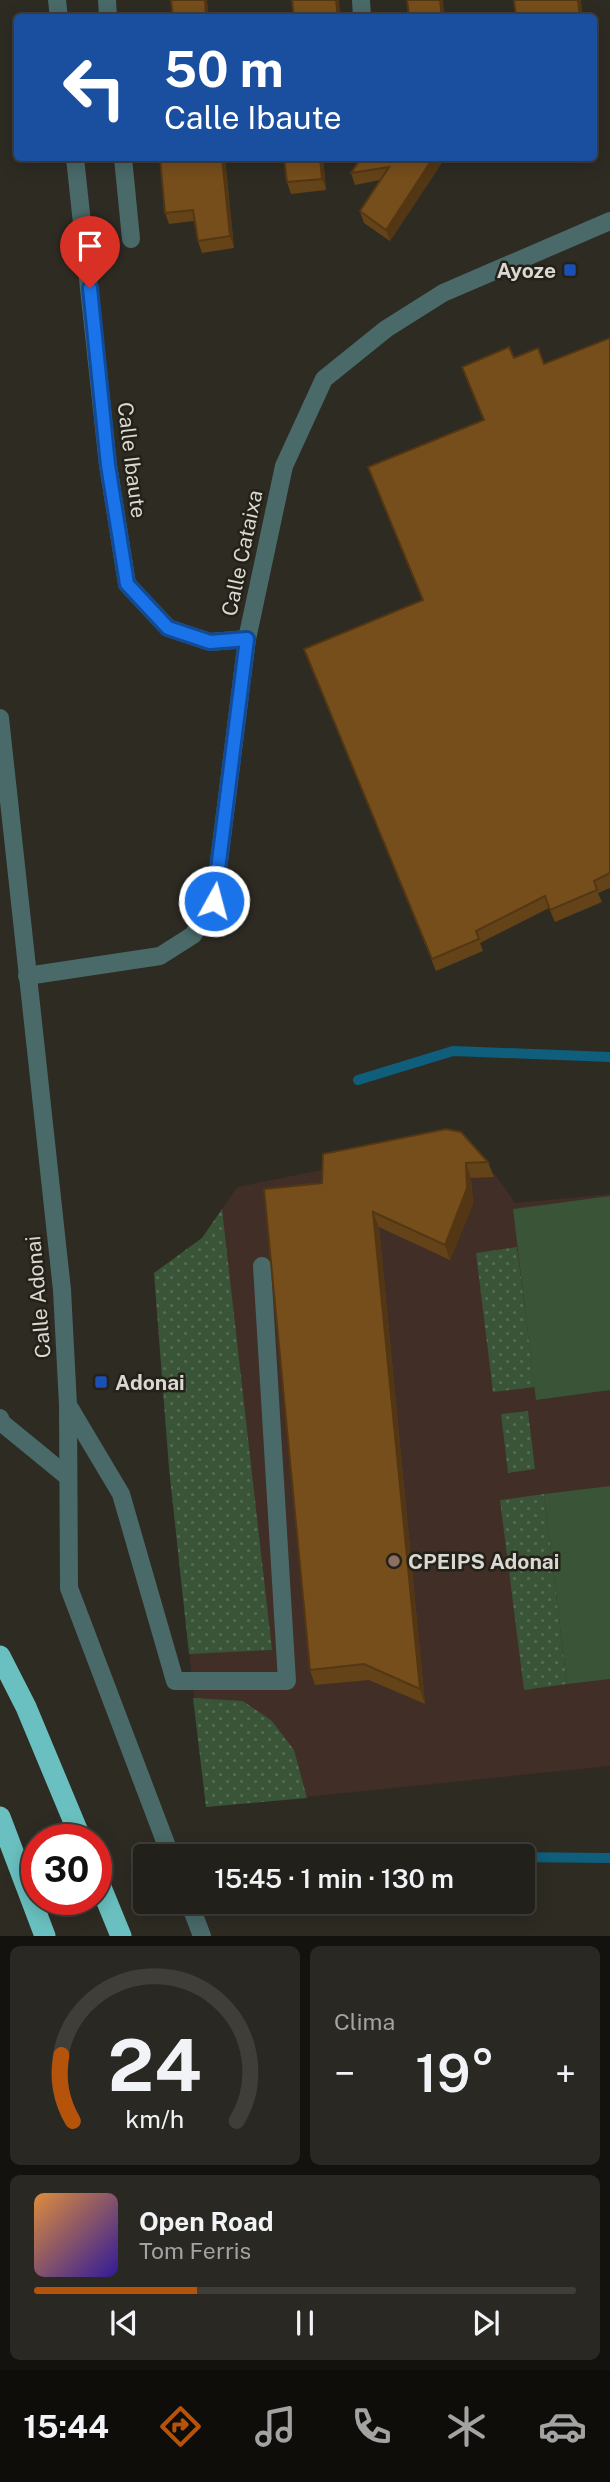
<!DOCTYPE html>
<html lang="es">
<meta charset="utf-8">
<style>
body{margin:0;font-family:"Public Sans",sans-serif;background:#2a2823;color:#f1f3f6;height:100vh;display:flex;flex-direction:column;font-size:26px;white-space:nowrap}
*{box-sizing:border-box;margin:0}
p{font-size:23px;color:#a2a3a2}
.icon{flex:none;width:38px;height:38px;fill:none;stroke:currentColor;stroke-width:2;stroke-linecap:round;stroke-linejoin:round}
.map{position:relative;height:1936px;overflow:hidden}
.sheet{display:flex;flex-direction:column;gap:10px;padding:10px;background:#13120e;flex:1}
.sheet>*{flex:none}
.guide{position:absolute;left:14px;top:14px;width:583px;height:147px;border-radius:7px;box-shadow:0 4px 18px #0003,0 0 0 2px #3f3e39;background:#1a4fa0;color:#fff;overflow:hidden}
.speed{position:absolute;left:21px;top:1824px;display:flex;gap:14px;font-size:35px;font-weight:700;text-align:center}
.speed>*{display:grid;place-content:center;width:91px;height:91px;border-radius:50%;background:#22201a;box-shadow:0 4px 18px #0003,0 0 0 2px #3f3e39;line-height:1}
.speed .limit{border:10px solid #d22;background:#fff;color:#111}
.pin{position:absolute;display:grid;place-items:center;width:60px;height:60px;color:#fff;margin:-72px -30px;border-radius:50% 50% 50% 0;rotate:-45deg;box-shadow:0 0 7px #0007}
.pin .icon{rotate:45deg}
.me{position:absolute;width:77px;margin:-38px;rotate:7deg;stroke-linejoin:round;filter:drop-shadow(0 0 5px #0008)}
.turn{display:flex;align-items:center;gap:24px;height:147px;padding:0 35px;font-size:32px}
.turn .icon{width:91px;height:91px;stroke-width:2.5}
.turn b{display:block;font-size:49px;line-height:60px}
.big{font-size:52px;font-weight:600;line-height:1.1}
.sheet .widget{flex:1;display:flex;flex-direction:column;justify-content:center;gap:10px;min-width:0;padding:0 24px;border-radius:10px;background:#2a2823}
.sheet .dial{align-items:center;gap:0}
.dial svg{height:182px;overflow:visible;fill:none;stroke:#3f3e39;stroke-width:7;stroke-linecap:round;text-anchor:middle}
.dial text{fill:#f1f3f6;stroke:none}
.song{display:flex;align-items:center;gap:21px}
.cover{width:84px;height:84px;border-radius:10px;background:linear-gradient(135deg,hsl(30 70% 55%),hsl(250 70% 35%))}
.played{height:7px;border-radius:4px;background:linear-gradient(90deg,#b45309 30%,#3f3e39 30%)}
.keys{display:flex;justify-content:space-around;direction:ltr}
.heat{display:flex;justify-content:space-between;align-items:center;font-size:38px;direction:ltr}
.sheet .tiles{flex:1;display:grid;gap:10px;grid-template-columns:1fr 1fr}
.widget:last-child{grid-column:span 2}
.trip{position:absolute;left:133px;top:1844px;width:402px;height:70px;border-radius:7px;background:#22201a;box-shadow:0 4px 18px #0003,0 0 0 2px #3f3e39;font-weight:600;line-height:70px;text-align:center}
.menu{display:flex;height:112px;justify-content:space-around;align-items:center;background:#0e0d0a;color:#a2a3a2}
.menu .icon{width:49px;height:49px}
.menu .active{color:#b45309}
.menu b{font-size:32px;color:#f1f3f6}
.map>svg:first-child{display:block}
.education{fill:#402e27}
.park{fill:url(#park-dots)}
.pitch{fill:#395437}
.lines{fill:none;stroke-linecap:round;stroke-linejoin:round}
.stream{stroke:#0f5e7b;stroke-width:10}
.minor{stroke:#496a69;stroke-width:18}
.highway{stroke:#6ac0c0;stroke-width:21}
.wall{fill:#654318}
.shaded-wall{fill:#533714}
.building{fill:#764e1c;stroke:#533714;stroke-width:2}
.route-casing{stroke:#114b97;stroke-width:18}
.route{stroke:#1a73e8;stroke-width:12}
.transit-dot{fill:#1a4fb4;stroke:#242118;stroke-width:2.5}
.education-dot{fill:#8d6e63;stroke:#242118;stroke-width:2.5}
.labels{text-anchor:middle;dominant-baseline:central;stroke-width:5;stroke-linejoin:round;paint-order:stroke}
.poi-label{font-size:21px;font-weight:bold;fill:#d9d8d2;stroke:#242118;text-anchor:start}
.street-label{font-size:21px;fill:#d9d8d2;stroke:#242118}
</style>
<div class="map">
<svg width="610" height="1936" viewBox="0 0 610 1936">
<defs>
<pattern id="park-dots" width="8" height="8" patternUnits="userSpaceOnUse" patternTransform="scale(1.75)"><rect width="8" height="8" fill="#395437"/><path d="M2 2h.1M6 6h.1" fill="none" stroke="#556c53" stroke-width="1.8" stroke-linecap="round"/></pattern>
</defs>
<rect width="100%" height="100%" fill="#2d2b22"/>
<path class="education" d="M451,1144L496,1175L515,1203L610,1194V1766L206,1807L169,1468L154,1273L202,1238L237,1187Z"/>
<g class="park">
<path d="M222,1209L272,1650L189,1654L169,1468L154,1273L202,1238Z"/>
<path d="M517,1247L535,1387L493,1392L476,1253Z"/>
<path d="M528,1411L535,1469L508,1473L501,1414Z"/>
<path d="M544,1494L567,1684L524,1690L500,1500Z"/>
<path d="M193,1698L243,1701L272,1721L294,1750L307,1798L206,1807Z"/>
</g>
<g class="pitch">
<path d="M610,1196V1390L536,1400L513,1209Z"/>
<path d="M610,1486V1679L567,1684L544,1494Z"/>
</g>
<g class="lines">
<g class="stream">
<path d="M358,1080L453,1051L610,1057"/>
<path d="M506,1857L610,1858"/>
<path d="M303,1910L332,1902"/>
</g>
<g class="minor">
<path d="M57,0L59,18"/>
<path d="M107,0L108,18"/>
<path d="M361,0L362,18"/>
<path d="M75,158L108,465L127,584L168,628L210,642L247,639"/>
<path d="M123,158L131,239"/>
<path d="M0,718L62,1290L68,1405L69,1588L171,1857"/>
<path d="M27,976L160,956L193,935L214,901L247,639L284,466L324,379L386,329L443,293L610,221"/>
<path d="M68,1405L121,1494L175,1681H287L262,1266"/>
<path d="M0,1418L2,1423L68,1477"/>
<path d="M189,1902L202,1936"/>
</g>
<g class="highway">
<path d="M0,1656L26,1707L81,1839"/>
<path d="M0,1817L45,1936"/>
<path d="M96,1875L121,1936"/>
</g>
</g>
<g class="wall">
<path d="M160,158H225L234,248L202,253L198,241L194,221L169,224L165,213Z"/>
<path d="M284,158H323L326,190L291,194L287,182Z"/>
<path d="M361,158H445L390,241L364,223L360,211L380,180L355,185L351,173Z"/>
<path d="M610,338V888L598,893L602,902L555,922L549,908L480,943L483,951L436,971L304,649L422,600L368,467L484,420L462,367L514,358L544,364Z"/>
<path d="M323,1154L488,1162L494,1177L471,1178L473,1204L450,1260L379,1227L425,1704L369,1680L315,1685L310,1670Z"/>
</g>
<g class="shaded-wall">
<path d="M205,0H207L209,18H206Z"/>
<path d="M336,0H339L341,18H338Z"/>
<path d="M440,0H443L445,18H442Z"/>
<path d="M578,0H581L583,18H580Z"/>
<path d="M222,158H225L234,248L230,236Z"/>
<path d="M320,158H323L326,190L322,179Z"/>
<path d="M433,158H445L390,241L386,230Z"/>
<path d="M466,1163L471,1178L473,1204L450,1260L445,1245Z"/>
<path d="M373,1212L379,1227L425,1704L420,1689Z"/>
</g>
<g class="building">
<path d="M171,0H205L206,18H173Z"/>
<path d="M292,0H336L338,18H294Z"/>
<path d="M407,0H440L442,18H396L409,16Z"/>
<path d="M514,0H578L580,18H516Z"/>
<path d="M160,158H222L230,236L198,241L193,210L165,213Z"/>
<path d="M284,158H320L322,179L287,182Z"/>
<path d="M361,158H433L386,230L360,211L389,167L351,173Z"/>
<path d="M610,338V873L594,881L597,890L550,910L545,896L476,931L479,939L432,959L304,649L423,600L368,467L484,420L462,367L509,347L514,358L538,348L544,364Z"/>
<path d="M446,1129L461,1132L488,1162L466,1163L467,1188L445,1245L373,1212L420,1689L364,1664L310,1670L264,1189L322,1183L323,1154Z"/>
</g>
<g class="lines">
<g class="route-casing">
<path id="route" d="M90,288L108,465L127,584L168,628L210,642L247,639L214,901"/>
</g>
<use href="#route" class="route"/>
</g>
<g class="transit-dot">
<rect x="563" y="263" width="14" height="14" rx="3.5"/>
<rect x="94" y="1375" width="14" height="14" rx="3.5"/>
</g>
<circle class="education-dot" cx="394" cy="1561" r="7"/>
<g class="labels">
<g class="poi-label">
<text x="556" y="270" text-anchor="end">Ayoze</text>
<text x="115" y="1382">Adonai</text>
<text x="408" y="1561">CPEIPS Adonai</text>
</g>
<g class="street-label">
<text transform="translate(132 460) rotate(83)">Calle Ibaute</text>
<text transform="translate(242 553) rotate(-78)">Calle Cataixa</text>
<text transform="translate(38 1297) rotate(-95)">Calle Adonai</text>
</g>
</g>
</svg>
<div class="speed"><div class="limit">30</div></div>
<div class="pin" style="left:90px;top:288px;background:#d93025"><svg class="icon" aria-label="arrive" viewBox="0 0 24 24"><path d="M6 21V4h12l-3 4 3 4H6"/></svg></div>
<svg class="me" style="left:214px;top:901px" viewBox="-20 -20 40 40"><circle r="17" fill="#1a73e8" stroke="#fff" stroke-width="3"/><path d="M0-11L8 9 0 5-8 9z" fill="#fff"/></svg>
<div class="trip">15:45 · 1 min · 130 m</div>
<div class="guide">
<div class="turn"><svg class="icon" aria-label="left" viewBox="0 0 24 24"><path d="M17 20v-9H6M10 6l-5 5 5 5"/></svg><div><b>50 m</b>Calle Ibaute</div></div>
</div>
</div>
<section class="sheet">
<div class="tiles">
<div class="widget dial"><svg viewBox="0 0 100 80">
<path d="M14 69A42 42 0 1 1 86 69"/>
<path d="M14 69A42 42 0 0 1 9 40" stroke="#b45309"/>
<text x="50" y="56" font-size="32" font-weight="700">24</text>
<text x="50" y="72" font-size="11">km/h</text>
</svg></div>
<div class="widget"><p>Clima</p>
<div class="heat"><a>−</a><b class="big">19°</b><a>+</a></div>
</div>
<div class="widget">
<div class="song"><i class="cover"></i><div><b>Open Road</b><p>Tom Ferris</p></div></div>
<div class="played"></div>
<div class="keys"><svg class="icon" aria-label="previous" viewBox="0 0 24 24"><path d="M18 5L8 12l10 7zM5 5v14"/></svg><svg class="icon" aria-label="pause" viewBox="0 0 24 24"><path d="M8 5v14M16 5v14"/></svg><svg class="icon" aria-label="next" viewBox="0 0 24 24"><path d="M6 5l10 7-10 7zM19 5v14"/></svg></div>
</div>
</div>
</section>
<nav class="menu">
<b>15:44</b>
<svg class="icon active" aria-label="directions" viewBox="0 0 24 24"><path d="M12 3l9 9-9 9-9-9zM9 14v-3h6M13 9l2 2-2 2"/></svg>
<svg class="icon" aria-label="music" viewBox="0 0 24 24"><path d="M9 18V5l10-2v13"/><circle cx="6" cy="18" r="3"/><circle cx="16" cy="16" r="3"/></svg>
<svg class="icon" aria-label="phone" viewBox="0 0 24 24"><path d="M5 4h4l2 5-3 2q2 4 5 5l2-3 5 2v4C11 20 4 13 5 4z"/></svg>
<svg class="icon" aria-label="climate" viewBox="0 0 24 24"><path d="M12 3v18M4 7l16 10M4 17L20 7"/></svg>
<svg class="icon" aria-label="car" viewBox="0 0 24 24"><path d="M5 17H2v-5l4-1 3-4h7l3 4 3 1v5h-3M9 17h6M6 11h13"/><circle cx="7" cy="17" r="2"/><circle cx="17" cy="17" r="2"/></svg>
</nav>
